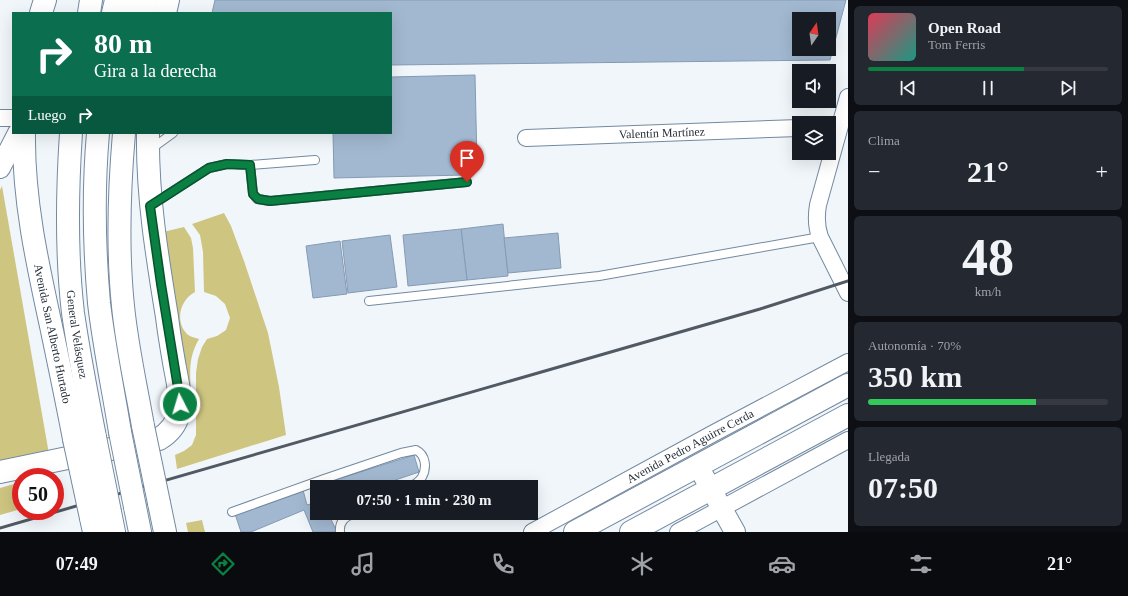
<!DOCTYPE html>
<html lang="es">
<meta charset="utf-8">
<style>
body{margin:0;font-family:"Times New Roman",serif;background:#242831;color:#f1f3f6;height:100vh;display:flex;flex-direction:column;font-size:15px;white-space:nowrap}
*{box-sizing:border-box;margin:0}
p{font-size:13px;color:#9ea1a6}
.icon{flex:none;width:22px;height:22px;fill:none;stroke:currentColor;stroke-width:2;stroke-linecap:round;stroke-linejoin:round}
.map{position:relative;flex:1;overflow:hidden}
.drawer{display:flex;flex-direction:column;gap:6px;padding:6px;background:#0d0f14;width:280px}
.drawer>*{flex:none}
.top-card{position:absolute;left:12px;top:12px;width:380px;height:122px;border-radius:0px;box-shadow:0 4px 16px #0002;background:#0b6e4f;color:#fff;overflow:hidden}
.needle{width:26px;rotate:13deg}
.tools{position:absolute;left:792px;top:12px;display:grid;gap:8px}
.tools a{display:grid;place-items:center;width:44px;height:44px;border-radius:0px;background:#171b24;box-shadow:0 4px 16px #0002;font-size:20px}
.speed{position:absolute;left:12px;top:468px;display:flex;gap:8px;font-size:20px;font-weight:700;text-align:center}
.speed>*{display:grid;place-content:center;width:52px;height:52px;border-radius:50%;background:#171b24;box-shadow:0 4px 16px #0002;line-height:1}
.speed .limit{border:6px solid #d22;background:#fff;color:#111}
.pin{position:absolute;display:grid;place-items:center;width:34px;height:34px;color:#fff;margin:-41px -17px;border-radius:50% 50% 50% 0;rotate:-45deg;box-shadow:0 0 4px #0007}
.pin .icon{rotate:45deg}
.me{position:absolute;width:44px;margin:-22px;rotate:355deg;stroke-linejoin:round;filter:drop-shadow(0 0 3px #0008)}
.turn{display:flex;align-items:center;gap:14px;height:84px;padding:0 16px;font-size:18px}
.turn .icon{width:52px;height:52px;stroke-width:2.5}
.turn b{display:block;font-size:28px;line-height:34px}
.then{display:flex;align-items:center;height:38px;padding:0 16px;background:#0003;gap:8px;font-size:15px}
.big{font-size:30px;font-weight:700;line-height:1.1}
.drawer .card{flex:1;display:flex;flex-direction:column;justify-content:center;gap:6px;min-width:0;padding:0 14px;border-radius:6px;background:#242831}
.drawer .dial{align-items:center;gap:0}
.dial b{font-size:52px;line-height:1}
.song{display:flex;align-items:center;gap:12px}
.cover{width:48px;height:48px;border-radius:6px;background:linear-gradient(135deg,hsl(350 70% 55%),hsl(170 70% 35%))}
.played{height:4px;border-radius:2px;background:linear-gradient(90deg,#0b8043 65%,#363941 65%)}
.keys{display:flex;justify-content:space-around;direction:ltr}
.heat{display:flex;justify-content:space-between;align-items:center;font-size:22px;direction:ltr}
.charge{height:6px;border-radius:3px;background:linear-gradient(90deg,#34c759 70%,#363941 0)}
.trip{position:absolute;left:310px;top:480px;width:228px;height:40px;border-radius:0px;background:#171b24;box-shadow:0 4px 16px #0002;font-weight:700;line-height:40px;text-align:center}
.menu{display:flex;height:64px;justify-content:space-around;align-items:center;background:#090b0e;color:#9ea1a6}
.menu .icon{width:28px;height:28px}
.menu .selected{color:#0b8043}
.menu b{font-size:18px;color:#f1f3f6}
main{display:flex;flex:1;min-height:0}
.map>svg:first-child{display:block}
.green{fill:#cec581}
.building{fill:#a1b8d0;stroke:#859bb3;fill-rule:evenodd}
.lines{fill:none;stroke-linecap:round;stroke-linejoin:round}
.service-casing{stroke:#7389a0;stroke-width:10}
.minor-casing{stroke:#7389a0;stroke-width:18}
.tertiary-casing{stroke:#7389a0;stroke-width:22}
.secondary-casing{stroke:#7389a0;stroke-width:24}
.primary-casing{stroke:#7389a0;stroke-width:24}
.motorway-casing{stroke:#7389a0;stroke-width:24}
.service{stroke:#fff;stroke-width:8}
.minor{stroke:#fff;stroke-width:16}
.tertiary{stroke:#fff;stroke-width:20}
.secondary{stroke:#fff;stroke-width:22}
.primary{stroke:#fff;stroke-width:22}
.motorway{stroke:#fff;stroke-width:22}
.rail{stroke:#515962;stroke-width:3}
.primary-bridge-casing{stroke:#7389a0;stroke-width:24;stroke-linecap:butt}
.motorway-bridge-casing{stroke:#7389a0;stroke-width:24;stroke-linecap:butt}
.primary-bridge{stroke:#fff;stroke-width:22}
.motorway-bridge{stroke:#fff;stroke-width:22}
.route-casing{stroke:#07532c;stroke-width:10}
.route{stroke:#0b8043;stroke-width:7}
.labels{text-anchor:middle;dominant-baseline:central;stroke-width:3;stroke-linejoin:round;paint-order:stroke}
.street-label{font-size:12px;fill:#252e38;stroke:#f1f6fb}
</style>
<main>
<div class="map">
<svg width="848" height="532" viewBox="0 0 848 532">
<rect width="100%" height="100%" fill="#f1f6fb"/>
<g class="green">
<path d="M2,186L49,454L0,463V190Z"/>
<path d="M224,213L231,226L244,261L268,333L279,387L286,435L177,469L175,455L184,451L192,445L196,435V373L198,359L202,347L207,339L217,336L226,330L230,318L225,304L216,296L204,292L203,252L200,235L192,224Z"/>
<path d="M184,227L191,238L193,248L195,292C181,299 174,320 187,334C189,336 195,338 199,339C188,358 190,372 191,393L163,232Z"/>
<path d="M21,482V509L0,515V488Z"/>
<path d="M202,520L205,532H188L186,523Z"/>
</g>
<g class="building">
<path d="M215,0H846L830,60L391,65V13H212ZM799,19H829V49H799Z"/>
<path d="M475,75L477,163H465V175L334,178L333,133H391V77Z"/>
<path d="M503,224L508,276L467,280L461,229Z"/>
<path d="M461,229L467,280L408,286L403,235Z"/>
<path d="M558,233L561,268L508,273L504,238Z"/>
<path d="M390,235L397,287L348,293L342,241Z"/>
<path d="M340,241L347,294L313,298L306,246Z"/>
<path d="M414,455L419,472L375,487H317V489L316,486Z"/>
<path d="M303,490L307,505L317,502V513H328L337,532H313L304,510L251,532H241L235,514Z"/>
</g>
<g class="lines">
<g class="service-casing">
<g id="service">
<path d="M151,149L173,133"/>
<path d="M250,165L253,194L257,199L270,201L467,182"/>
<path d="M153,204L209,168L227,164L250,165L315,160"/>
<path d="M369,301L599,276L820,237"/>
<path d="M232,512L324,479L401,453L416,450C426,455 427,468 422,477C419,482 414,485 409,487"/>
<path d="M340,532C339,521 345,517 354,513"/>
</g>
</g>
<g class="minor-casing">
<g id="minor">
<path d="M848,97L818,205C816,217 816,226 820,237L848,293"/>
<path d="M0,118H13"/>
<path id="s1" d="M526,138L799,128"/>
<path id="s2" d="M532,532L714,433L848,362"/>
<path d="M678,532L848,440"/>
</g>
</g>
<g class="tertiary-casing">
<g id="tertiary">
<path d="M0,168L18,133"/>
<path d="M698,466L735,532"/>
</g>
</g>
<g class="secondary-casing">
<g id="secondary">
<path d="M143,13L146,0"/>
<path d="M165,13L168,0"/>
<path d="M0,472L159,439C169,433 176,425 179,413C181,398 178,383 175,368C172,351 169,334 167,317C157,256 147,195 148,133"/>
</g>
</g>
<g class="primary-casing">
<g id="primary">
<path d="M41,13L45,0"/>
<path id="s3" d="M24,133C23,198 37,262 51,326C59,364 67,402 74,439"/>
<path d="M124,133C119,191 117,248 123,306C127,347 136,386 143,426"/>
<path d="M159,503L165,532"/>
<path d="M91,518L94,532"/>
<path d="M575,532L848,385"/>
<path d="M631,532L848,415"/>
</g>
</g>
<g class="motorway-casing">
<g id="motorway">
<path d="M89,13L91,0"/>
<path d="M113,13L116,0"/>
<path d="M131,13L133,0"/>
<path id="s4" d="M71,133C67,193 66,253 73,313C79,354 87,396 95,437"/>
<path d="M98,133C93,190 94,246 99,303C104,346 113,389 120,432"/>
<path d="M135,507L140,532"/>
<path d="M110,512L114,532"/>
</g>
</g>
<use href="#service" class="service"/>
<use href="#minor" class="minor"/>
<use href="#tertiary" class="tertiary"/>
<use href="#secondary" class="secondary"/>
<use href="#primary" class="primary"/>
<use href="#motorway" class="motorway"/>
<path class="rail" d="M0,528L760,309L848,281"/>
<g class="primary-bridge-casing">
<g id="primary-bridge">
<path d="M143,426L159,503"/>
<path d="M74,439L91,518"/>
</g>
</g>
<g class="motorway-bridge-casing">
<g id="motorway-bridge">
<path d="M120,432L135,507"/>
<path d="M95,437L110,512"/>
</g>
</g>
<use href="#primary-bridge" class="primary-bridge"/>
<use href="#motorway-bridge" class="motorway-bridge"/>
</g>
<g class="lines">
<g class="route-casing">
<path id="route" d="M180,404L179,394L161,284L150,206L209,168L227,164L250,165L253,194L258,199L270,201L467,182"/>
</g>
<use href="#route" class="route"/>
</g>
<g class="labels">
<g class="street-label">
<text stroke="none"><textPath href="#s1" startOffset="136">Valentín Martínez</textPath></text>
<text stroke="none"><textPath href="#s3" startOffset="203">Avenida San Alberto Hurtado</textPath></text>
<text stroke="none"><textPath href="#s4" startOffset="202">General Velásquez</textPath></text>
<text stroke="none"><textPath href="#s2" startOffset="180">Avenida Pedro Aguirre Cerda</textPath></text>
</g>
</g>
</svg>
<div class="tools">
<a><svg class="needle" viewBox="-14 -14 28 28"><path d="M0-13l5 13h-10z" fill="#e53935"/><path d="M0 13l5-13h-10z" fill="#9ea1a6"/></svg></a>
<a><svg class="icon" aria-label="sound" viewBox="0 0 24 24"><path d="M4 9h4l5-4v14l-5-4H4zM17 9q2 3 0 6"/></svg></a>
<a><svg class="icon" aria-label="layers" viewBox="0 0 24 24"><path d="M12 4l9 5-9 5-9-5zM3 14l9 5 9-5"/></svg></a>
</div>
<div class="speed"><div class="limit">50</div></div>
<div class="pin" style="left:467px;top:182px;background:#d93025"><svg class="icon" aria-label="arrive" viewBox="0 0 24 24"><path d="M6 21V4h12l-3 4 3 4H6"/></svg></div>
<svg class="me" style="left:180px;top:404px" viewBox="-20 -20 40 40"><circle r="17" fill="#0b8043" stroke="#fff" stroke-width="3"/><path d="M0-11L8 9 0 5-8 9z" fill="#fff"/></svg>
<div class="trip">07:50 · 1 min · 230 m</div>
<div class="top-card">
<div class="turn"><svg class="icon" aria-label="right" viewBox="0 0 24 24"><path d="M7 20v-9h11M14 6l5 5-5 5"/></svg><div><b>80 m</b>Gira a la derecha</div></div>
<div class="then">Luego<svg class="icon" aria-label="right" viewBox="0 0 24 24"><path d="M7 20v-9h11M14 6l5 5-5 5"/></svg></div>
</div>
</div>
<section class="drawer">
<div class="card">
<div class="song"><i class="cover"></i><div><b>Open Road</b><p>Tom Ferris</p></div></div>
<div class="played"></div>
<div class="keys"><svg class="icon" aria-label="previous" viewBox="0 0 24 24"><path d="M18 5L8 12l10 7zM5 5v14"/></svg><svg class="icon" aria-label="pause" viewBox="0 0 24 24"><path d="M8 5v14M16 5v14"/></svg><svg class="icon" aria-label="next" viewBox="0 0 24 24"><path d="M6 5l10 7-10 7zM19 5v14"/></svg></div>
</div>
<div class="card"><p>Clima</p>
<div class="heat"><a>−</a><b class="big">21°</b><a>+</a></div>
</div>
<div class="card dial"><b>48</b><p>km/h</p></div>
<div class="card"><p>Autonomía · 70%</p><b class="big">350 km</b><div class="charge"></div></div>
<div class="card"><p>Llegada</p><b class="big">07:50</b></div>
</section>
</main>
<nav class="menu">
<b>07:49</b>
<svg class="icon selected" aria-label="directions" viewBox="0 0 24 24"><path d="M12 3l9 9-9 9-9-9zM9 14v-3h6M13 9l2 2-2 2"/></svg>
<svg class="icon" aria-label="music" viewBox="0 0 24 24"><path d="M9 18V5l10-2v13"/><circle cx="6" cy="18" r="3"/><circle cx="16" cy="16" r="3"/></svg>
<svg class="icon" aria-label="phone" viewBox="0 0 24 24"><path d="M5 4h4l2 5-3 2q2 4 5 5l2-3 5 2v4C11 20 4 13 5 4z"/></svg>
<svg class="icon" aria-label="climate" viewBox="0 0 24 24"><path d="M12 3v18M4 7l16 10M4 17L20 7"/></svg>
<svg class="icon" aria-label="car" viewBox="0 0 24 24"><path d="M5 17H2v-5l4-1 3-4h7l3 4 3 1v5h-3M9 17h6M6 11h13"/><circle cx="7" cy="17" r="2"/><circle cx="17" cy="17" r="2"/></svg>
<svg class="icon" aria-label="filters" viewBox="0 0 24 24"><path d="M4 7h16M4 17h16"/><circle cx="9" cy="7" r="2"/><circle cx="15" cy="17" r="2"/></svg>
<b>21°</b>
</nav>
